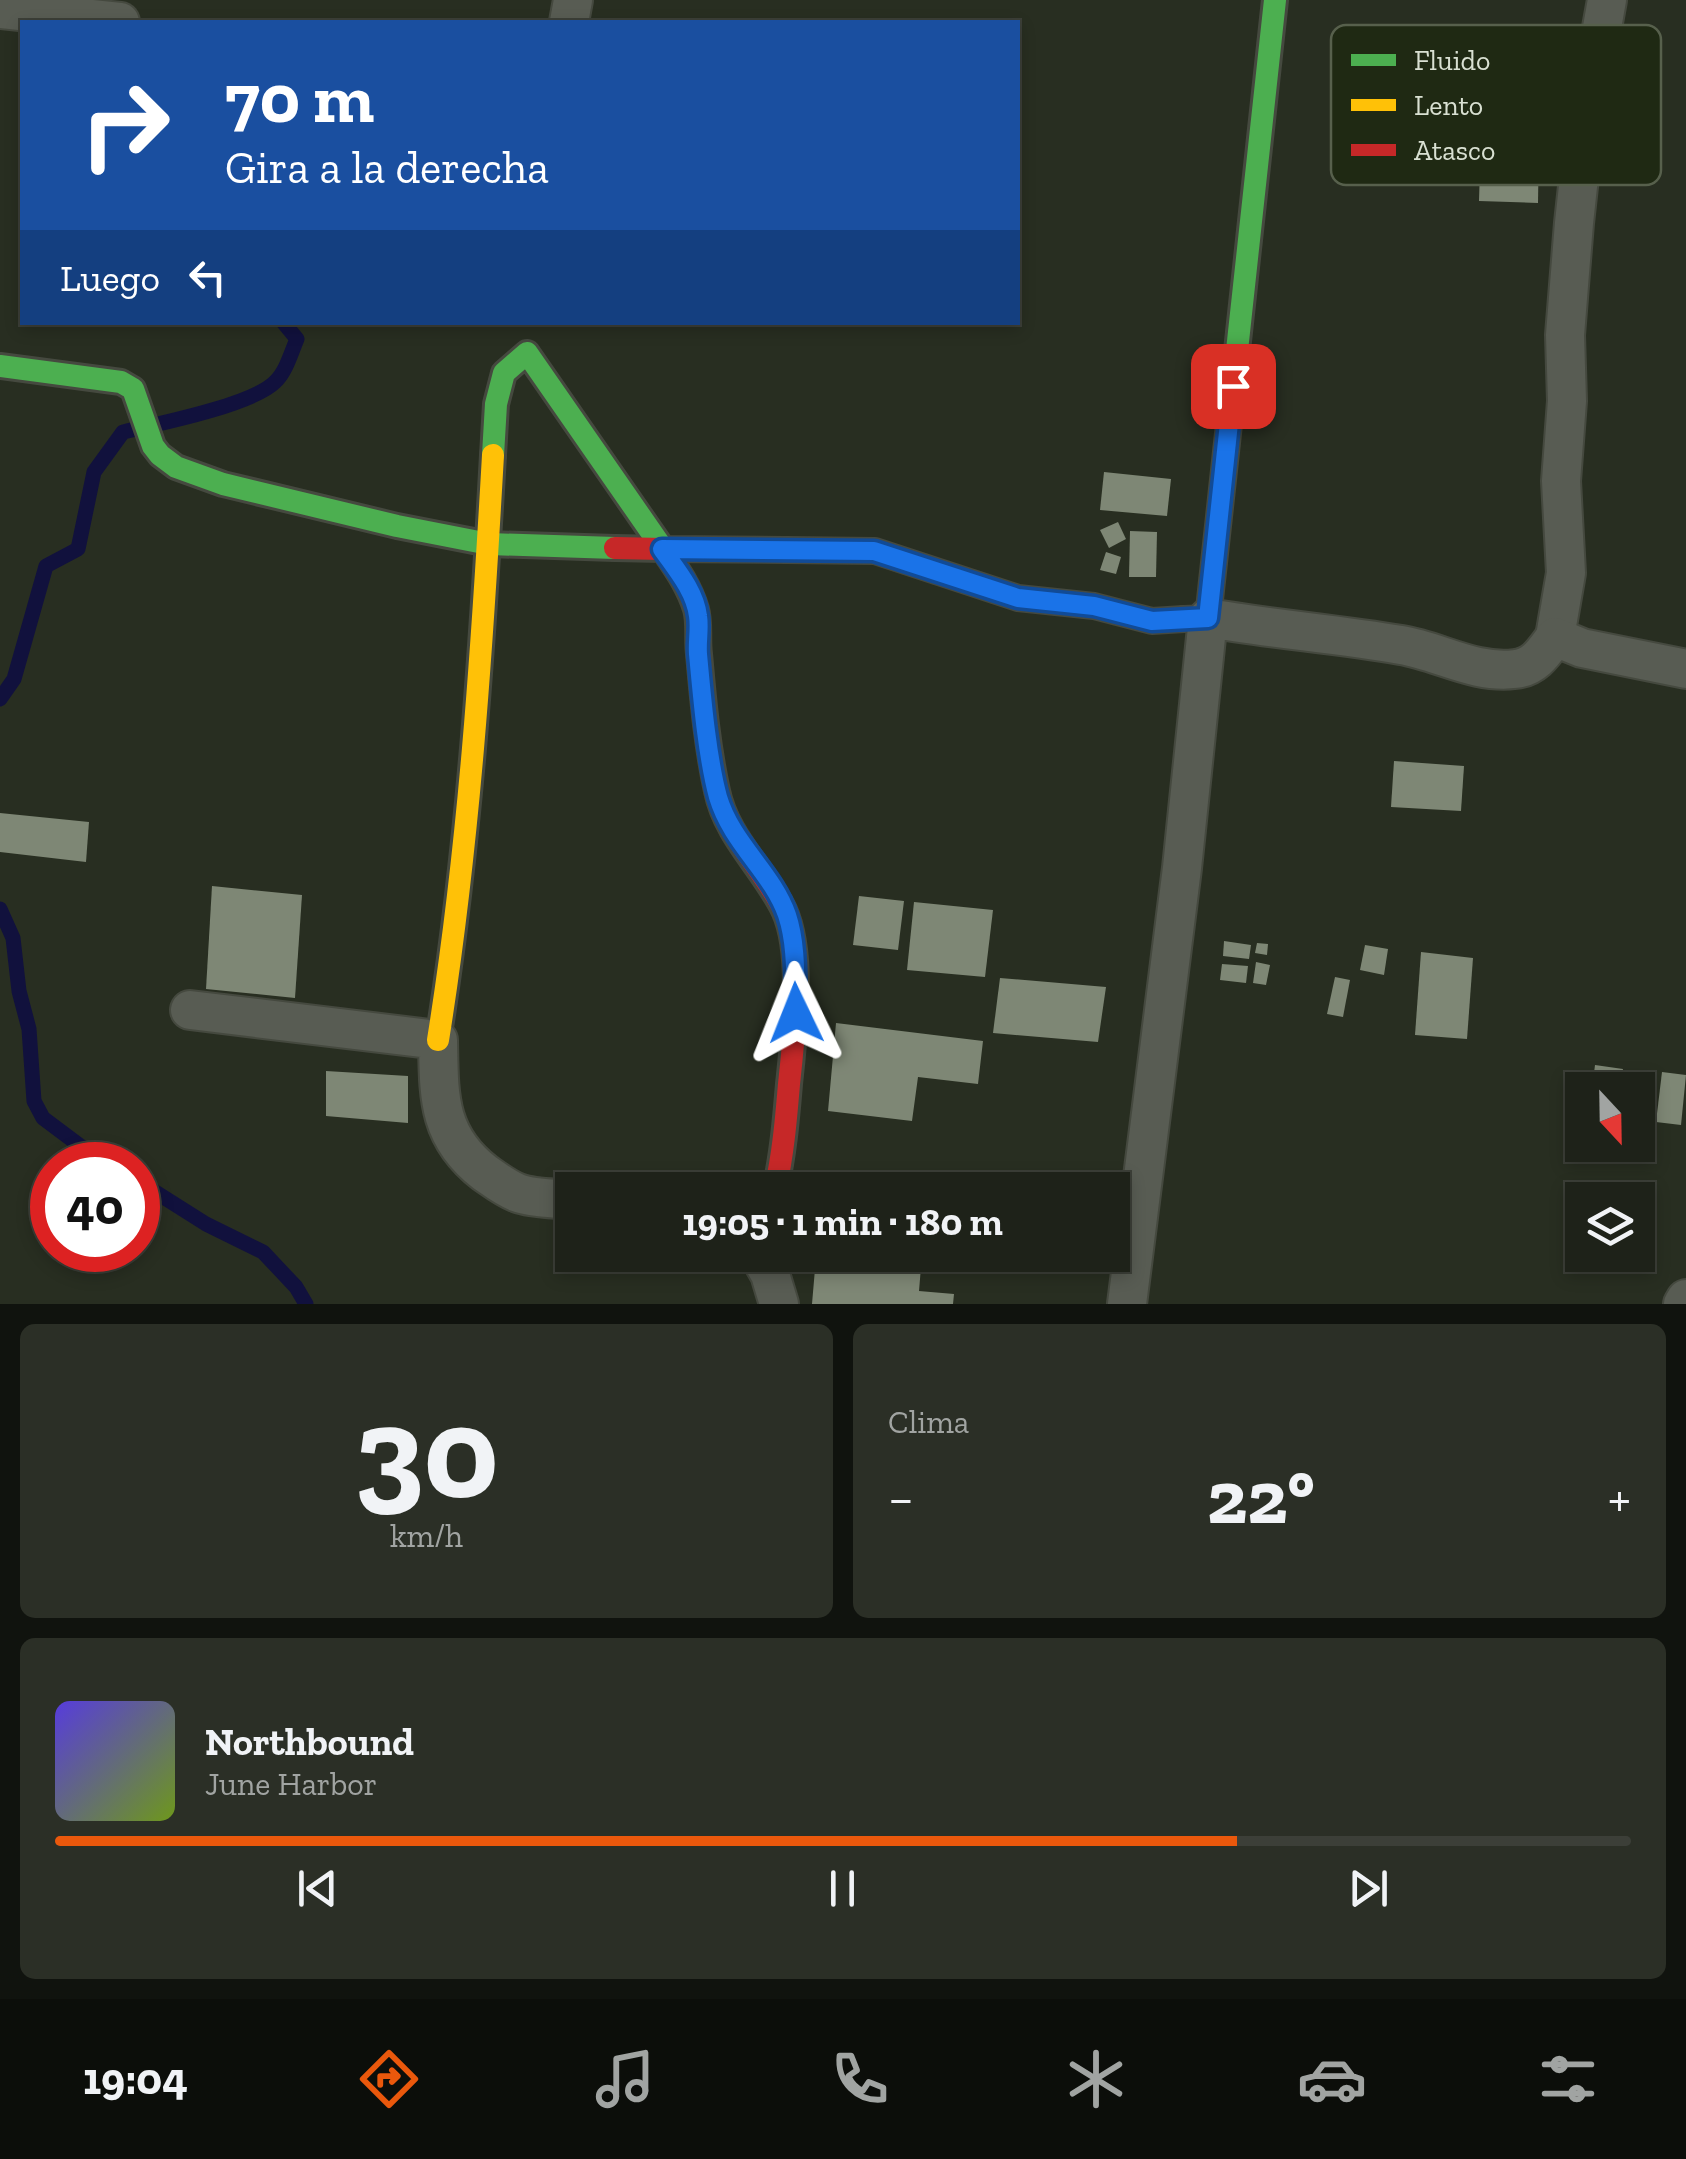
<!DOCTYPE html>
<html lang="es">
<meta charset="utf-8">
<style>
body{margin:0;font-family:"Zilla Slab",serif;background:#2b2f26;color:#f1f3f6;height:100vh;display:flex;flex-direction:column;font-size:38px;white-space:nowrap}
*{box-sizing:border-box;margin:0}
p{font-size:32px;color:#a1a4a2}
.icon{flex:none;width:55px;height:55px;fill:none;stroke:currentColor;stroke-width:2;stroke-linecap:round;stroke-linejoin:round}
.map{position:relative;height:1304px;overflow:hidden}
.sheet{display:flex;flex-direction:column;gap:20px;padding:20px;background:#10130e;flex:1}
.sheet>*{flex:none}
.banner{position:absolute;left:20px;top:20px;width:1000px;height:305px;border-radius:0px;box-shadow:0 5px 15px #0003,0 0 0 2px #3c3f38;background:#1a4fa0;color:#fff;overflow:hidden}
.needle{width:65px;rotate:158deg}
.tools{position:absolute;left:1565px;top:1072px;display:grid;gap:20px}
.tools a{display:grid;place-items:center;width:90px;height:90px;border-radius:0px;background:#1e2219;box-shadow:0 5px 15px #0003,0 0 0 2px #3c3f38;font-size:50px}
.speed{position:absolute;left:30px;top:1142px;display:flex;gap:20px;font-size:50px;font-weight:700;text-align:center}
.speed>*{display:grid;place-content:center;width:130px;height:130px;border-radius:50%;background:#1e2219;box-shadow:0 5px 15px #0003,0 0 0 2px #3c3f38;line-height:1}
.speed .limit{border:15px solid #d22;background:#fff;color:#111}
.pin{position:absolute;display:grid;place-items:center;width:85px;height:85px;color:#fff;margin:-42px;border-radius:20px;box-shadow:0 5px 15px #0006}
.me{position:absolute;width:110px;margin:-55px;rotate:358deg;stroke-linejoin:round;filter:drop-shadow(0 0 8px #0008)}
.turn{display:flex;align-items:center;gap:35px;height:210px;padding:0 40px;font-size:45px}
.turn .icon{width:130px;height:130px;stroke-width:2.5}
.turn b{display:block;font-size:70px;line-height:85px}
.then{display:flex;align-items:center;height:95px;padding:0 40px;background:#0003;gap:20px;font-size:38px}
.big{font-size:75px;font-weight:700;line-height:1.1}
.sheet .widget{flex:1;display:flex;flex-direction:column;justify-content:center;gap:15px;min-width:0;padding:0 35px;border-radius:15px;background:#2b2f26}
.sheet .dial{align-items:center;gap:0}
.dial b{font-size:130px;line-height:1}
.song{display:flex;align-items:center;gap:30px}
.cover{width:120px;height:120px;border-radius:15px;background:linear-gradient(135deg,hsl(250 70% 55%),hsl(80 70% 35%))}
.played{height:10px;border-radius:5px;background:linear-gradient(90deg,#ea580c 75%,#3c3f38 75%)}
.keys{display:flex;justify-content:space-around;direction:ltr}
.heat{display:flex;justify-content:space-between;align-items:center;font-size:55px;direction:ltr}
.sheet .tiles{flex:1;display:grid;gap:20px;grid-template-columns:1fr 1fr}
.widget:last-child{grid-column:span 2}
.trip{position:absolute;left:555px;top:1172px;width:575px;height:100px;border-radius:0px;background:#1e2219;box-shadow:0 5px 15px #0003,0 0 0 2px #3c3f38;font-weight:700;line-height:100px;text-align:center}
.menu{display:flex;height:160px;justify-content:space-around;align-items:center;background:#0c0e0a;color:#a1a4a2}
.menu .icon{width:70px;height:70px}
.menu .current{color:#ea580c}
.menu b{font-size:45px;color:#f1f3f6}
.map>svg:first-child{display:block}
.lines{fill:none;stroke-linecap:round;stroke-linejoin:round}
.stream{stroke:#11113d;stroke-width:15}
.building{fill:#7e8775}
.street-casing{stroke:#45493f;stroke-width:42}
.fast-casing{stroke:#45493f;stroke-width:28}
.slow-casing{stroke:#45493f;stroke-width:28}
.jam-casing{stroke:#45493f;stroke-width:28}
.street{stroke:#585c53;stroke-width:38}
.fast{stroke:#4caf50;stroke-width:22}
.slow{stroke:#ffc107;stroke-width:22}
.jam{stroke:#c62828;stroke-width:22}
.route-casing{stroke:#114b97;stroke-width:25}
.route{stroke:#1a73e8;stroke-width:18}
.key{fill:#1f2913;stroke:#57604c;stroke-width:2.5}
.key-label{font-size:28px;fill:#d9e0d2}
</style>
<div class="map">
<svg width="1686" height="1304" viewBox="0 0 1686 1304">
<rect width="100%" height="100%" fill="#282e21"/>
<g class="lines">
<g class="stream">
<path d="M0,699L14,679L46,566L78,549L94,472L123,432C158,424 252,405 275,382C286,372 291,353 297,339L283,322"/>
<path d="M0,909L13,938L19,991L29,1029L34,1101L43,1118L79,1145L111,1165"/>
<path d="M138,1181L206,1224L263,1252L296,1287L306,1304"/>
</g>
</g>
<g class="building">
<path d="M1481,133L1539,135L1538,203L1479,201Z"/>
<path d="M1104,472L1171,479L1167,516L1100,510Z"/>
<path d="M1118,522L1126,539L1109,548L1100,530Z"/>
<path d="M1130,531L1157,532L1156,577H1129Z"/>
<path d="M1106,552L1121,557L1116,574L1100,570Z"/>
<path d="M1394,761L1464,766L1461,811L1391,807Z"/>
<path d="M0,813L89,822L86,862L0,852Z"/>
<path d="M212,886L302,895L295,998L206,989Z"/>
<path d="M859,896L904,901L898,950L853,945Z"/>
<path d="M914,902L993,910L985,977L907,970Z"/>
<path d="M1224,941L1251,945L1249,959L1223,956Z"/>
<path d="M1257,943L1268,944L1267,955L1255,953Z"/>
<path d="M1365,945L1388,949L1384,975L1360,970Z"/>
<path d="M1421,952L1473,958L1467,1039L1415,1035Z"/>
<path d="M1256,962L1270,965L1266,985L1253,983Z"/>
<path d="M1222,964L1248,966L1246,983L1220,980Z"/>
<path d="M1335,977L1350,980L1343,1017L1327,1014Z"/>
<path d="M1000,978L1106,987L1098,1042L993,1033Z"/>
<path d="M836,1023L983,1041L978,1084L918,1077L912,1121L828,1111Z"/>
<path d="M1595,1065L1623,1069L1619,1090H1592Z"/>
<path d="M1637,1070L1651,1072L1646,1099L1638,1097V1090H1634Z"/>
<path d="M326,1071L408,1076V1123L326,1116Z"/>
<path d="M1662,1072L1686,1075L1681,1125L1656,1122Z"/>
<path d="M835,1182L890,1187V1190H834Z"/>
<path d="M827,1255H922L919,1291L954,1294L953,1304H812L815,1269H826Z"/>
</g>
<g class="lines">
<g class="street-casing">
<g id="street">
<path d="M0,9L120,22"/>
<path d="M569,22L573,0"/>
<path d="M1555,637L1566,573L1561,481L1567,401L1565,335L1574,223L1585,122L1607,0"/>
<path d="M190,1010L438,1040C439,1096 437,1136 485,1173C495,1180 507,1189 518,1193C534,1199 556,1198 572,1200"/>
<path d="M759,1255L770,1274L779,1304"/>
<path d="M1127,1304L1182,868L1208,618C1272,629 1337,634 1401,645C1439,651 1474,674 1515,669C1535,667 1544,652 1555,637L1582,648L1686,669"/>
<path d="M1683,1304L1686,1299"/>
</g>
</g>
<g class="fast-casing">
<g id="fast">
<path d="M0,366L121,382L133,389L153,446L160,455L176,467L223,484L397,526L489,544L615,548"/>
<path d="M493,455L496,404L504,373L527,353L663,549L786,550"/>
<path d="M1184,619L1208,618L1275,0"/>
</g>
</g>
<g class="slow-casing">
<path id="slow" d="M438,1040C469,847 482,650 493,455"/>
</g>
<g class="jam-casing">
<g id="jam">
<path d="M615,548L663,549C676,568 689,586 696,609C700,623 697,639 699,654C703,699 707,746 717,791C726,836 764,869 784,910C804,953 794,1037 789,1084C786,1120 783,1155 775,1190"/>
<path d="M786,550L875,551L1018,598L1094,606L1152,621L1184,619"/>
</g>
</g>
<use href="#street" class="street"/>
<use href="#fast" class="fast"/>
<use href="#slow" class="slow"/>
<use href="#jam" class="jam"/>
</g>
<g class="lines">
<g class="route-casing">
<path id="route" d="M796,1013C795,981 797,945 787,915C772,872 732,844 718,797C707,756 702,697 698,654C697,641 700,628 698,616C695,591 676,569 662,549L874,551L1018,598L1094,606L1152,621L1208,618L1233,386"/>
</g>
<use href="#route" class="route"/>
</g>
<rect x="1331" y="25" width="330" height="160" rx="15" class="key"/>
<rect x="1351" y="54" width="45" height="12" fill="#4caf50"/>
<rect x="1351" y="99" width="45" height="12" fill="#ffc107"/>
<rect x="1351" y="144" width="45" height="12" fill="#c62828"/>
<g class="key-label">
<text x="1414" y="70">Fluido</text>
<text x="1414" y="115">Lento</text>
<text x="1414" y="160">Atasco</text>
</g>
</svg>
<div class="tools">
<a><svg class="needle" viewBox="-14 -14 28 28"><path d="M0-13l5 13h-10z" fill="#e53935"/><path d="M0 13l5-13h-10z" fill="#a1a4a2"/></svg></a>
<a><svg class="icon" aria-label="layers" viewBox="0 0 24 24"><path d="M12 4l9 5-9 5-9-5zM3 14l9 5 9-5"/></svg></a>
</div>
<div class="speed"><div class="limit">40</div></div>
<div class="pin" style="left:1233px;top:386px;background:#d93025"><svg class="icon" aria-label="arrive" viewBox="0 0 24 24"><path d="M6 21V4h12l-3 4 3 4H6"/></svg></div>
<svg class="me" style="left:796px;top:1013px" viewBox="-20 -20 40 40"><path d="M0-17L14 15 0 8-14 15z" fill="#1a73e8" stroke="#fff" stroke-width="4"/></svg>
<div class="trip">19:05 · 1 min · 180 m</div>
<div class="banner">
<div class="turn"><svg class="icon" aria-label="right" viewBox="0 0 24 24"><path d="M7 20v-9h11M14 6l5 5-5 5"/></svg><div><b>70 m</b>Gira a la derecha</div></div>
<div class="then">Luego<svg class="icon" aria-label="left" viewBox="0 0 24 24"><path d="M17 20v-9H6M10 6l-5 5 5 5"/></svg></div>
</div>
</div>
<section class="sheet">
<div class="tiles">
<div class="widget dial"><b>30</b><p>km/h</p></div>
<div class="widget"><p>Clima</p>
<div class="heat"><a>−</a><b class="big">22°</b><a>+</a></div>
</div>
<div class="widget">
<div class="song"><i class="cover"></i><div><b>Northbound</b><p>June Harbor</p></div></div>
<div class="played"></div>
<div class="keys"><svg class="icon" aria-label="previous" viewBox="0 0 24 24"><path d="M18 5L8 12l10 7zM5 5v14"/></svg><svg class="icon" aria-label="pause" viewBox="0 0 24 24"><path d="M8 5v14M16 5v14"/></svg><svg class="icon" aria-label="next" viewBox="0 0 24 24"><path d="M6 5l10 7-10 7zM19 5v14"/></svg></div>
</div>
</div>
</section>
<nav class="menu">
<b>19:04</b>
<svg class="icon current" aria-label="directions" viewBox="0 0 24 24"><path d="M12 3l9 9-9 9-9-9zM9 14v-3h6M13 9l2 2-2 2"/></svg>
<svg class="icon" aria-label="music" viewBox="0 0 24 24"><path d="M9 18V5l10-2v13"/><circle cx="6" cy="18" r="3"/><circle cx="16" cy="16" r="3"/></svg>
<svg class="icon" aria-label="phone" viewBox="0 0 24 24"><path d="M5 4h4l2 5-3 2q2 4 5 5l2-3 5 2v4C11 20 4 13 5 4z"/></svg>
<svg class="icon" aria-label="climate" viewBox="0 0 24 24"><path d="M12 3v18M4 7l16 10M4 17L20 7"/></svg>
<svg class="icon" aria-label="car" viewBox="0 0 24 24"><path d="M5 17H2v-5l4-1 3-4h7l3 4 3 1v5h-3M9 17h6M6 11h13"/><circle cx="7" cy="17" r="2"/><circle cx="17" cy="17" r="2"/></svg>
<svg class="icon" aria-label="filters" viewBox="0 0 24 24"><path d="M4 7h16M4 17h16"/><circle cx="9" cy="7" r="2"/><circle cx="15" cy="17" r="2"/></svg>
</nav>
